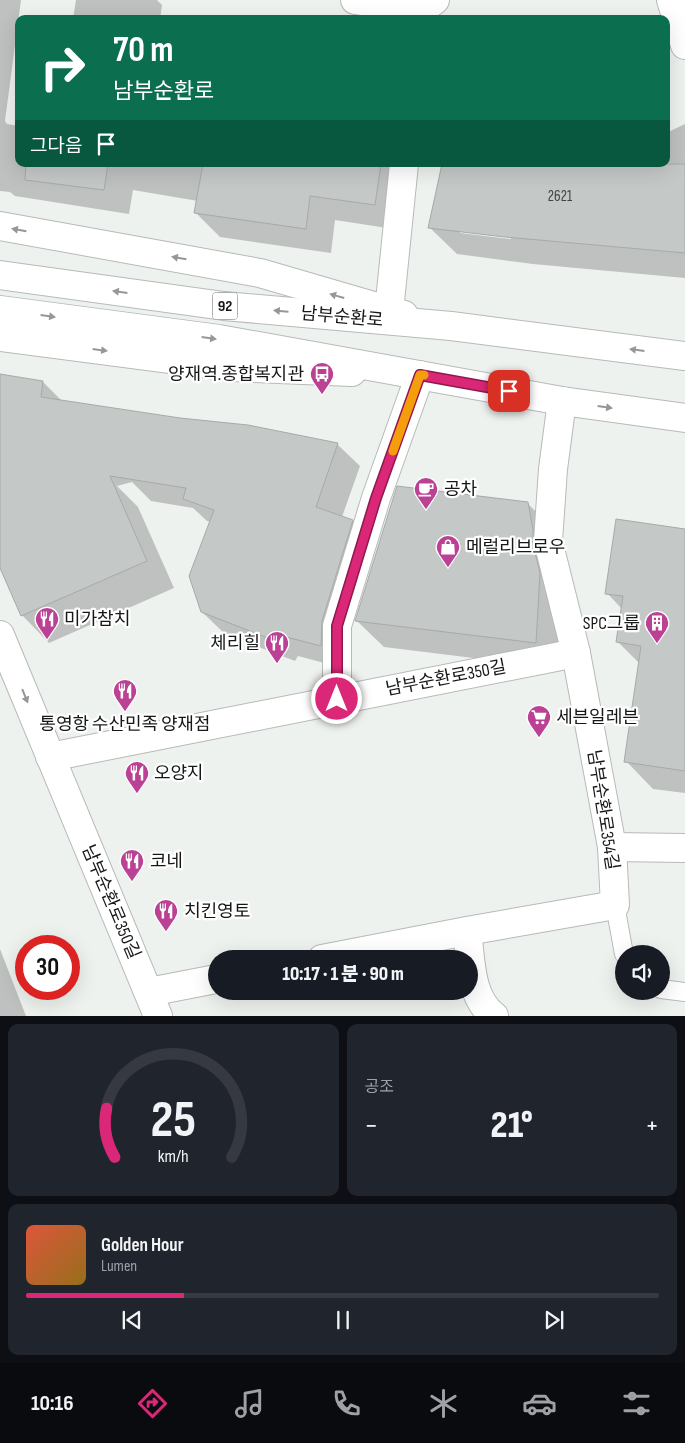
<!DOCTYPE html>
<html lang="ko">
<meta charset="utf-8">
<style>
body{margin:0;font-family:"Sofia Sans Condensed","Noto Sans KR",sans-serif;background:#20242c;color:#f1f3f6;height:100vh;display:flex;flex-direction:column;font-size:19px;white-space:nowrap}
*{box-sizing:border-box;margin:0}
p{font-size:16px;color:#9ea1a6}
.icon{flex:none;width:28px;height:28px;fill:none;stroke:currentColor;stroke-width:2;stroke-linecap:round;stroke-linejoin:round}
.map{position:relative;height:1016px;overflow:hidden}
.side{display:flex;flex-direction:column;gap:8px;padding:8px;background:#0d0f14;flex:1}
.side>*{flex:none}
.banner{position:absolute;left:15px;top:15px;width:655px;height:152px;border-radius:10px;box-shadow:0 5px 20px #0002;background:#0b6e4f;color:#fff;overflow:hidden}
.buttons{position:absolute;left:615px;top:945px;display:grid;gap:10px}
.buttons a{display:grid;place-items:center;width:55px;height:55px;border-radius:50%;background:#171b24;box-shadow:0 5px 20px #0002;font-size:25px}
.speed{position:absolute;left:15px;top:935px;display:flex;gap:10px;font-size:25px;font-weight:700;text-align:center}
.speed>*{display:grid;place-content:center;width:65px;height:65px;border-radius:50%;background:#171b24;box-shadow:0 5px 20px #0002;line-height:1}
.speed .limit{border:8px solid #d22;background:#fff;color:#111}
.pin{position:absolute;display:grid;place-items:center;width:42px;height:42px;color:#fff;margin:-21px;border-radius:10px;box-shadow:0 2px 8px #0006}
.me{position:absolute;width:55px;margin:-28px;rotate:0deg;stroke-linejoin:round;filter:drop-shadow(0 0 4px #0008)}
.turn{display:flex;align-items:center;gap:18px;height:105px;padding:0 15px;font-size:22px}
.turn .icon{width:65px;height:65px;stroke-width:2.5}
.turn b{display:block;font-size:35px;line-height:42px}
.then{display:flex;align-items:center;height:48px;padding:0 15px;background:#0003;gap:10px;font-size:19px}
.big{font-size:38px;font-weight:800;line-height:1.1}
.side .card{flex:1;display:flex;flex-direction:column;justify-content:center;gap:8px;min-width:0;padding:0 18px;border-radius:10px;background:#20242c}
.side .dial{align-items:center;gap:0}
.dial svg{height:130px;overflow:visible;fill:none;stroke:#363941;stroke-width:7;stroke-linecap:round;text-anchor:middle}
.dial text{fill:#f1f3f6;stroke:none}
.song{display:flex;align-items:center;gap:15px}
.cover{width:60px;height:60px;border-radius:8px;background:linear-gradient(135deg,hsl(10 70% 55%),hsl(40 70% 35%))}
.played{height:5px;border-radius:2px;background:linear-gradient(90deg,#db2777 25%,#363941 25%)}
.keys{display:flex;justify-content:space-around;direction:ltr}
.heat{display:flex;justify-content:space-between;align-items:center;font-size:28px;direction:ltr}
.side .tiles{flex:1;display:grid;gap:8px;grid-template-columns:1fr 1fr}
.card:last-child{grid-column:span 2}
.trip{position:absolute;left:208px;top:950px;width:270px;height:50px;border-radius:25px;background:#171b24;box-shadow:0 5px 20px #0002;font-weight:800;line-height:50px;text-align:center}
.tabs{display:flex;height:80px;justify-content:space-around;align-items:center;background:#090b0e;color:#9ea1a6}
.tabs .icon{width:35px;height:35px}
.tabs .active{color:#db2777}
.tabs b{font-size:22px;color:#f1f3f6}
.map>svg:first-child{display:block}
.shadow{fill:#0003;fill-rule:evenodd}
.building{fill:#c4c8c6;stroke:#a6aaa8}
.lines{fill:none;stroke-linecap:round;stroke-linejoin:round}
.service-casing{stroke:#b6bab8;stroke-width:20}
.minor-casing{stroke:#b6bab8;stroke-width:30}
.secondary-casing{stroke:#b6bab8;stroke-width:30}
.primary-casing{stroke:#b6bab8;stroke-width:30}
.service{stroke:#fff;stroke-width:18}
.minor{stroke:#fff;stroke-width:28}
.secondary{stroke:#fff;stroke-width:28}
.primary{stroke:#fff;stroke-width:28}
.oneway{fill:#969797}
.route-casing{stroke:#8e194d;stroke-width:12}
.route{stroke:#db2777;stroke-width:9}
.slow{stroke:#f59e0b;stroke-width:9}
.labels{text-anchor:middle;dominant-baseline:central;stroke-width:4.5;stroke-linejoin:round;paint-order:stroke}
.number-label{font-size:15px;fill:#424343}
.shield{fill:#fff;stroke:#5c5d5d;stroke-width:1}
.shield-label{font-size:16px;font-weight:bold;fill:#161717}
.street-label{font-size:18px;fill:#161717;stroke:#fff}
.poi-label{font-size:18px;fill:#161717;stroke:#fff;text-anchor:start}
</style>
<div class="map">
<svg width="685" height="1016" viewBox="0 0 685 1016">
<rect width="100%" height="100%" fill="#eef2ef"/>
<g class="shadow">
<path d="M0,0H21L5,121L7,124L19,126V164H410L400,230L335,220L331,253L220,237L195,212L198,201L133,190L129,214L15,196L10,192L0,191Z"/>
<path d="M76,0H157L162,5L160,19H73Z"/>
<path d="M685,124V278L533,264L457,254L429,227L443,164H666V133ZM460,230L511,236V239L460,233Z"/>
<path d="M0,375L43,382L62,401L337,444L360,466L342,517L352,521L375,543L344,644L343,668L298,656L295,661L225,634L202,612L211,522L207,521L193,508L151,501L132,482L117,486L138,507L174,588L49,643L22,615L0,565Z"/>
<path d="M527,503L555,530L563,669L384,647L356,620Z"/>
<path d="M685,530V793L653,789L626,761L640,664L617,641L622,609L607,593Z"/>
<path d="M0,949L26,1016H0Z"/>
</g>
<g class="building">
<path d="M26,164H108L104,190L25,180Z"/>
<path d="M203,164H381L375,205L310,196L306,229L194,213Z"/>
<path d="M442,164H685V253L505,237L428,228Z"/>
<path d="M0,374L43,381L41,397L180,418L248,425L338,443L316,507L353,520L322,621L321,646L275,634L273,640L201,612L189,576L214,510L183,499L186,488L110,476L147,561L21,616L0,568Z"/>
<path d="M397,486L528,502L533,530V544L540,573L536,643L355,621Z"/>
<path d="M616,519L685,529V771L624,762L641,646L616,642L623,596L605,594Z"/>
</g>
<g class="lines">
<g class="service-casing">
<g id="service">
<path d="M615,905L624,954"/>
<path d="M661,989L685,992"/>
</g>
</g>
<g class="minor-casing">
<g id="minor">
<path d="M355,0L421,10L435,0"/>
<path d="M671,0L685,45"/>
<path d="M389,311L404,164"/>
<path d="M0,635L158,1016"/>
<path d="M337,699V626L376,498L420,375"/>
<path d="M50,757L576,653"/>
<path d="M612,847L685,848"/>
<path d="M467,931C471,958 469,997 494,1016"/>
<path d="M322,959L467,931L615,905L612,847L576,653L548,541L553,469L562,401"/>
<path d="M149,992L216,979"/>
</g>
</g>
<g class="secondary-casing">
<g id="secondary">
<path d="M0,226L260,273L404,315"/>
<path d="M0,337L232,367L352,372"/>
</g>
</g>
<g class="primary-casing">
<g id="primary">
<path d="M0,275L224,306L451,326L685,356"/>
<path d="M0,310L219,339L562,401L685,418"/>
</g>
</g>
<use href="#service" class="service"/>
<use href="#minor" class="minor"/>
<use href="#secondary" class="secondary"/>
<use href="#primary" class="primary"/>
</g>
<defs><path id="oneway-solid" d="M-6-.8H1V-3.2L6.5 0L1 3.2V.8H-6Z" transform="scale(1.25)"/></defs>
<g class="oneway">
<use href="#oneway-solid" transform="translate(19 230) rotate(-170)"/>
<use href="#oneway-solid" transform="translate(179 258) rotate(-170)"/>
<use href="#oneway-solid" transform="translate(120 292) rotate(-172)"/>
<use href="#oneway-solid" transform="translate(337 296) rotate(-164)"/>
<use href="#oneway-solid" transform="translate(281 311) rotate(-175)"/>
<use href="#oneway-solid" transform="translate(48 316) rotate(8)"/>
<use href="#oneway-solid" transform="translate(209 338) rotate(8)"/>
<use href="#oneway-solid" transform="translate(100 350) rotate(7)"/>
<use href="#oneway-solid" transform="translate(637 350) rotate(-173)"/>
<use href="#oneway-solid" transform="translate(605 407) rotate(8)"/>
<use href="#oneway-solid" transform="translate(25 696) rotate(68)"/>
</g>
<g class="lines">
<g class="route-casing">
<path id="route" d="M337,699V626L376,498L420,375L509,391"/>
</g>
<use href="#route" class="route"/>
<path class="slow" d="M393,451L420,375H424"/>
</g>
<defs>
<g id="bus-pin" transform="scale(1.25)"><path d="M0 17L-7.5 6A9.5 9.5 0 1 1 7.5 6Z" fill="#ba4194" stroke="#fff"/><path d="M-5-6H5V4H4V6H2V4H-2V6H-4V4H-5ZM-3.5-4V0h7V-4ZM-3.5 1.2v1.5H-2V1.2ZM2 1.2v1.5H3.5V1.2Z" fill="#fff"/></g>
<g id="cafe-pin" transform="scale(1.25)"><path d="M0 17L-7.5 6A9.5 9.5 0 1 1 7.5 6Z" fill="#ba4194" stroke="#fff"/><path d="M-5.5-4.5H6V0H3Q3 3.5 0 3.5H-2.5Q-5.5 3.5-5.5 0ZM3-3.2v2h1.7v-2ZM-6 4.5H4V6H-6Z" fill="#fff"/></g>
<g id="shop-pin" transform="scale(1.25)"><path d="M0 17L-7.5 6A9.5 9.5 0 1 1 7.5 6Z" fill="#ba4194" stroke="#fff"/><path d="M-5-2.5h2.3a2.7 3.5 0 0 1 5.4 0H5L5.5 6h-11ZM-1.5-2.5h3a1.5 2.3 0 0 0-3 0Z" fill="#fff"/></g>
<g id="restaurant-pin" transform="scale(1.25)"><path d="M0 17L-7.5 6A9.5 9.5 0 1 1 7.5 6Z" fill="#ba4194" stroke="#fff"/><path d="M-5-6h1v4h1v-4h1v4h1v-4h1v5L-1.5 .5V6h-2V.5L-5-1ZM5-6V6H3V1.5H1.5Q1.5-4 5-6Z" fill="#fff"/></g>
<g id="building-pin" transform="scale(1.25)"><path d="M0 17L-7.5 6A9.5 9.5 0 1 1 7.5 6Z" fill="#ba4194" stroke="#fff"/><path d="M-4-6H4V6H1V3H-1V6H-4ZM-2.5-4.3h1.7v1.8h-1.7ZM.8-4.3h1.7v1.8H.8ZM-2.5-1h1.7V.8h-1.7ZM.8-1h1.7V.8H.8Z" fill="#fff"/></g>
<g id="supermarket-pin" transform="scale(1.25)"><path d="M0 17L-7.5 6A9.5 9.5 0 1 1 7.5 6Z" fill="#ba4194" stroke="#fff"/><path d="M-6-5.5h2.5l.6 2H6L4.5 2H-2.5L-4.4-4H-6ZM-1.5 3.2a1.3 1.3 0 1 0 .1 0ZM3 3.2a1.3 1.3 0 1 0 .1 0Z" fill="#fff"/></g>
</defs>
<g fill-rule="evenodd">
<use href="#bus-pin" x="322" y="374"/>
<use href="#cafe-pin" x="426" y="489"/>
<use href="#shop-pin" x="448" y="547"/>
<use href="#restaurant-pin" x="47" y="619"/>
<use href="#building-pin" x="657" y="623"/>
<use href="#restaurant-pin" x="277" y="643"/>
<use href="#restaurant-pin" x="125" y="691"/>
<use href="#supermarket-pin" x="539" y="717"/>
<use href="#restaurant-pin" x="137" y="773"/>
<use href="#restaurant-pin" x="132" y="861"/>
<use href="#restaurant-pin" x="166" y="911"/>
</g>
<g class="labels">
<g class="number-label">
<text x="560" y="196">2621</text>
</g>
<rect class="shield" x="212.5" y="292.5" width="25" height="27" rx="4"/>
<g class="shield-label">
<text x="225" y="306">92</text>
</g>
<g class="street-label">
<text transform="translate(342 317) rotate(5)">남부순환로</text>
<text transform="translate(446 678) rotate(-11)">남부순환로350길</text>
<text transform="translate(603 810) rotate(81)">남부순환로354길</text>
<text transform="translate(111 902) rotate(67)">남부순환로350길</text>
</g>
<g class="poi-label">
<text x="304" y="374" text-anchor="end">양재역.종합복지관</text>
<text x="444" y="489">공차</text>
<text x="466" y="547">메럴리브로우</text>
<text x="64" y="619">미가참치</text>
<text x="640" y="623" text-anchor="end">SPC그룹</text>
<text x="260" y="643" text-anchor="end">체리힐</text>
<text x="556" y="717">세븐일레븐</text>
<text x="125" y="724" text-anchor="middle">통영항 수산민족 양재점</text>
<text x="154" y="773">오양지</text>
<text x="150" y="861">코네</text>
<text x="184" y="911">치킨영토</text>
</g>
</g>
</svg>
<div class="buttons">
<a><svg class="icon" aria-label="sound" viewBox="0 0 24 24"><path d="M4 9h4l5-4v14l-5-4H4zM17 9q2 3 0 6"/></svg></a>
</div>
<div class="speed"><div class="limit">30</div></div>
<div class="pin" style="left:509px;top:391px;background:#d93025"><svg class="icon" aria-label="arrive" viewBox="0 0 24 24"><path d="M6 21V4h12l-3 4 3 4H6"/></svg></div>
<svg class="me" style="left:337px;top:699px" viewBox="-20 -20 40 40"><circle r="17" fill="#db2777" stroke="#fff" stroke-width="3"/><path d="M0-11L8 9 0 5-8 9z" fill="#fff"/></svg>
<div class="trip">10:17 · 1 분 · 90 m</div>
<div class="banner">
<div class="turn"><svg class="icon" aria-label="right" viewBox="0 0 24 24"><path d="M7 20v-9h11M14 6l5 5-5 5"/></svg><div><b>70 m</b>남부순환로</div></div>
<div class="then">그다음<svg class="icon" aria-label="arrive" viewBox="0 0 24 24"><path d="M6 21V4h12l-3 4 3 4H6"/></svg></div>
</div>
</div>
<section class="side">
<div class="tiles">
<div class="card dial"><svg viewBox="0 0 100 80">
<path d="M14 69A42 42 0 1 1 86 69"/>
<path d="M14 69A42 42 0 0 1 9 39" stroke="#db2777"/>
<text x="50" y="56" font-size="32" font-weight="700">25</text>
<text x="50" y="72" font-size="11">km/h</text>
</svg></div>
<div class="card"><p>공조</p>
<div class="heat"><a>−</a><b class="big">21°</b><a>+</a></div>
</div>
<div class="card">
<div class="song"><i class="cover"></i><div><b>Golden Hour</b><p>Lumen</p></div></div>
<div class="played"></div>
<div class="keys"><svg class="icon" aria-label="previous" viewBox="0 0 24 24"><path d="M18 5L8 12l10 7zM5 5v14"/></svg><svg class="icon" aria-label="pause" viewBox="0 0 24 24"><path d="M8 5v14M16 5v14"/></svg><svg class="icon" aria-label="next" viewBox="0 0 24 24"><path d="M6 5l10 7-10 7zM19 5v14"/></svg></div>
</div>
</div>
</section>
<nav class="tabs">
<b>10:16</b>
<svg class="icon active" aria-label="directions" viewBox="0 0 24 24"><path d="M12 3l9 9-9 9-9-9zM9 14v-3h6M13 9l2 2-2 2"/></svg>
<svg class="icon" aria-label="music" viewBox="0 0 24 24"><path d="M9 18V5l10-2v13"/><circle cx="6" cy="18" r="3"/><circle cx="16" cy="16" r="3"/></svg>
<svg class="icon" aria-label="phone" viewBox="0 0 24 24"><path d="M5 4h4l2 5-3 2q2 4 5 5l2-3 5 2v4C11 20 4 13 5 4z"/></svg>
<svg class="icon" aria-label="climate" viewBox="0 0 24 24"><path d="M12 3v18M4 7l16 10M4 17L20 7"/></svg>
<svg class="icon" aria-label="car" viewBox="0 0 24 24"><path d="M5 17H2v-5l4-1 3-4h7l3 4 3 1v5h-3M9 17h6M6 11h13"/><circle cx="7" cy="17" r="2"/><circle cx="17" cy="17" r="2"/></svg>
<svg class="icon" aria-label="filters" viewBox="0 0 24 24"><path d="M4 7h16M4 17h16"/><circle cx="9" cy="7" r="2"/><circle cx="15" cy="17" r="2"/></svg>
</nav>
